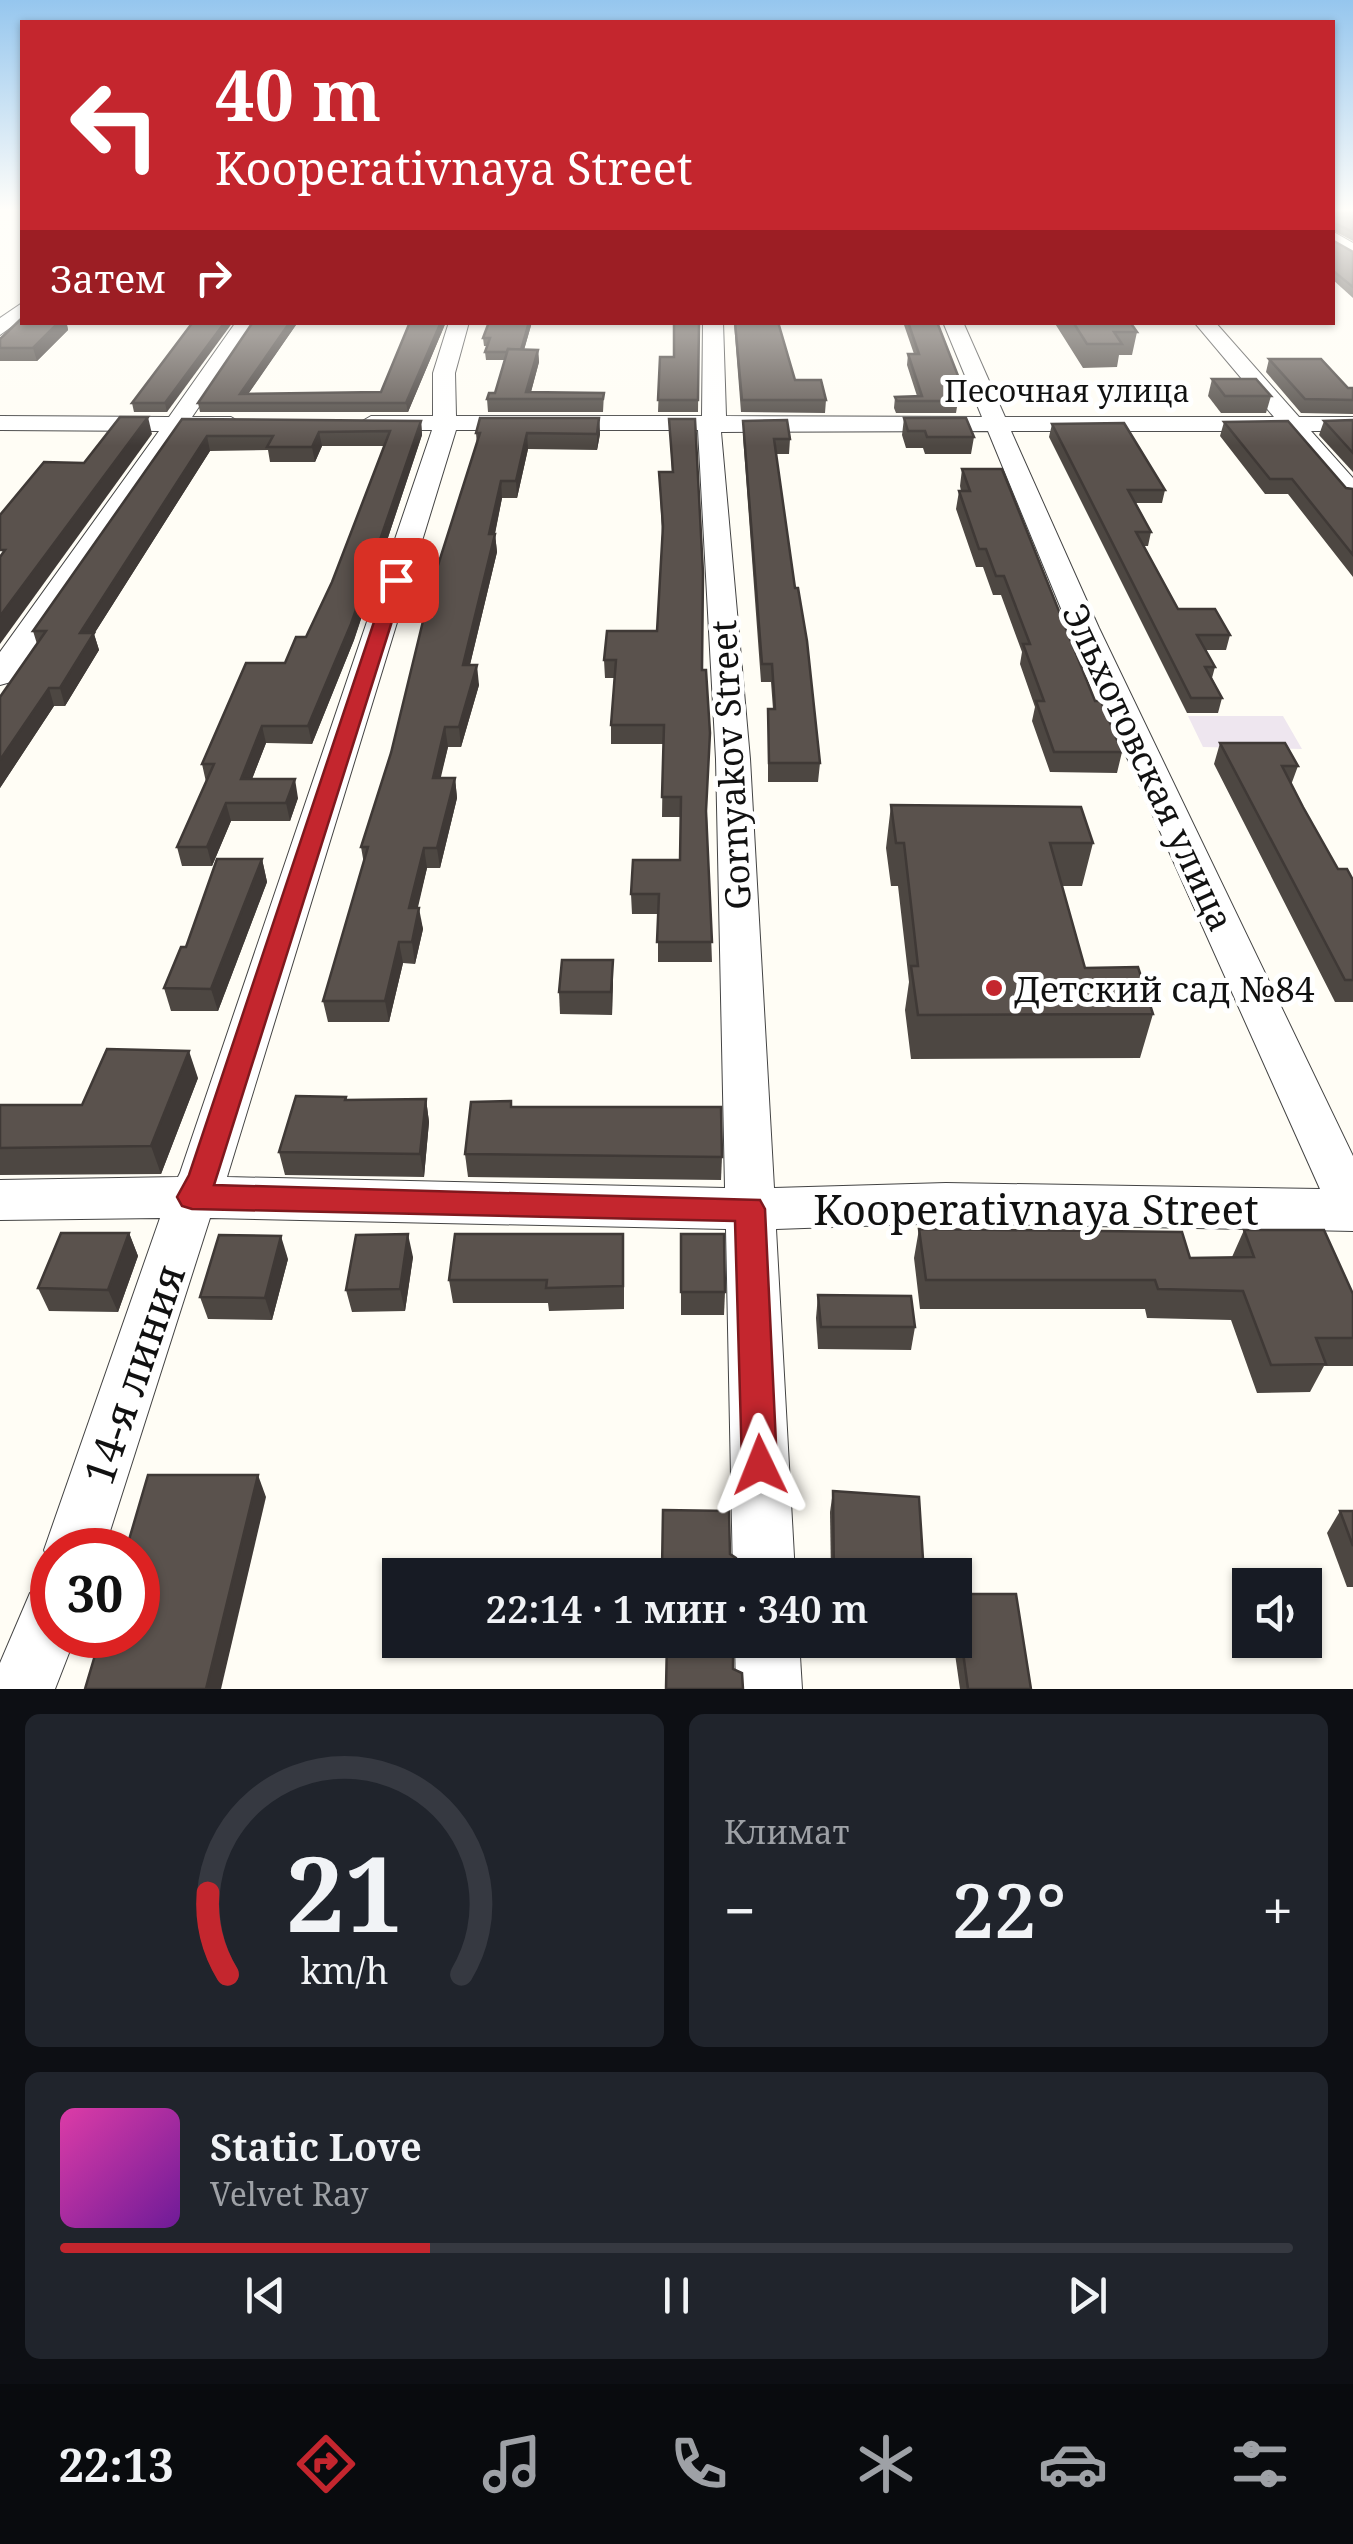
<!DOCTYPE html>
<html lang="ru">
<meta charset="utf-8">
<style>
body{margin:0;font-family:"Noto Serif",serif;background:#20242c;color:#f1f3f6;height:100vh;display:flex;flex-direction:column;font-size:38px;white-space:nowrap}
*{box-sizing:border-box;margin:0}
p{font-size:32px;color:#9ea1a6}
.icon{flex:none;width:55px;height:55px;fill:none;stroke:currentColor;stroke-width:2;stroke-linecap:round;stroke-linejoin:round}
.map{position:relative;height:1689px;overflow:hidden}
.drawer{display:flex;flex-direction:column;gap:25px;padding:25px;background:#0d0f14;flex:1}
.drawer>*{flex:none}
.top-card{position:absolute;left:20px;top:20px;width:1315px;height:305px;border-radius:0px;box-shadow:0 2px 8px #0004;background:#c4262e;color:#fff;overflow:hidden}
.tools{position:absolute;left:1232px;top:1568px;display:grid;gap:20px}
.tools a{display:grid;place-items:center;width:90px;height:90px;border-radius:0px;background:#171b24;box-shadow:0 2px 8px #0004;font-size:50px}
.speed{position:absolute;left:30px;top:1528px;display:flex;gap:20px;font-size:50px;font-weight:700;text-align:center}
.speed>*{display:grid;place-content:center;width:130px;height:130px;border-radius:50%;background:#171b24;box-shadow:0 2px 8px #0004;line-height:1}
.speed .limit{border:15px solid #d22;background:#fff;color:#111}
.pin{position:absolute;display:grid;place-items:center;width:85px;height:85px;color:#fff;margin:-42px;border-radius:20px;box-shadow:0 5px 15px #0006}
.me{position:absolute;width:110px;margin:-55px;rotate:358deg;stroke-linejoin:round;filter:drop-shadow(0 0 8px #0008)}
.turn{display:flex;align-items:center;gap:35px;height:210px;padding:0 30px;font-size:45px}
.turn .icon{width:130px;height:130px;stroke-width:2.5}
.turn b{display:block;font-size:70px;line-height:85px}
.then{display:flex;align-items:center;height:95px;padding:0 30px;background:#0003;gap:20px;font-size:38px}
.big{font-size:75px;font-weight:600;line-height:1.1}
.drawer .widget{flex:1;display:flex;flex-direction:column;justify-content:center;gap:15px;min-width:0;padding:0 35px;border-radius:15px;background:#20242c}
.drawer .dial{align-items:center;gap:0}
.dial svg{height:260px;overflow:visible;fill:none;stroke:#363941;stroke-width:7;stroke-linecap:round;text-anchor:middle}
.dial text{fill:#f1f3f6;stroke:none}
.song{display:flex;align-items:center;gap:30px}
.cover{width:120px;height:120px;border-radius:15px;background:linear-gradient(135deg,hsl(320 70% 55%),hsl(280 70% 35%))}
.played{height:10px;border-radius:5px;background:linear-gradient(90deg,#c4262e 30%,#363941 30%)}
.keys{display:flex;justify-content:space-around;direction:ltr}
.heat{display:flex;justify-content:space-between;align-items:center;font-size:55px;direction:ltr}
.drawer .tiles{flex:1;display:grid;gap:25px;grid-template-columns:1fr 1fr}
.widget:last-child{grid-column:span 2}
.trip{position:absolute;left:382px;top:1558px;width:590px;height:100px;border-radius:0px;background:#171b24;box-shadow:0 2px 8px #0004;font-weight:600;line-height:100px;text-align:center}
.tabs{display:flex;height:160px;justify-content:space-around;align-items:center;background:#090b0e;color:#9ea1a6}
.tabs .icon{width:70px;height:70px}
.tabs .current{color:#c4262e}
.tabs b{font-size:45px;color:#f1f3f6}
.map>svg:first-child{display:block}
.industrial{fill:#eee6ef}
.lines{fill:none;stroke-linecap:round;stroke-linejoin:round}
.minor-casing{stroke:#444;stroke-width:2}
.minor{fill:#fff;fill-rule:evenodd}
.wall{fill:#4d4742}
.shaded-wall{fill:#3f3936}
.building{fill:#5a524d;stroke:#3f3936;stroke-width:2.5}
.route{fill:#c4262e;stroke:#7f191e;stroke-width:2.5}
.poi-dot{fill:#c4262e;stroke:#fff;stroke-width:4}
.labels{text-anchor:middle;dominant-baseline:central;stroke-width:10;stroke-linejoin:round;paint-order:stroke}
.far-street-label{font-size:30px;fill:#111;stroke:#fff}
.street-label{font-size:35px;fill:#111;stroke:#fff}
.poi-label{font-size:35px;fill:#111;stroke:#fff;text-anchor:start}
.near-street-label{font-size:42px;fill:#111;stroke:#fff}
</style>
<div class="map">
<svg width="1353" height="1689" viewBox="0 0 1353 1689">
<rect width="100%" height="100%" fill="#fffdf5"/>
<path class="industrial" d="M1188,716H1283L1302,749L1203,747Z"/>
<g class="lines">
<g class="minor-casing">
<g id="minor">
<path d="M1332,231L1353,243V257L1332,245Z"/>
<path d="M22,303V319L0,335V318Z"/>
<path d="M236,322H257L192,417H231L243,424L231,431H183L11,682L0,685V652L159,431L0,430V416L169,417Z"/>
<path d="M449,322H469L455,373L456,416H702L703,322H723L726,416L982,417L943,322H963L1005,417H1274L1194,322H1215L1299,417H1353V431H1311L1353,478V502L1344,500L1286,431H1011L1099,628L1353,1156V1231L946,1223L776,1229L795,1575H733L726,1229L210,1218L104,1550H52V1571L44,1550L160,1218L0,1220V1180L178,1177L180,1173L432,430H371L359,423L371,416H433V373ZM456,430H698L716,759L725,1188L227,1177ZM988,431L1069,628L1320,1189L946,1183L774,1188L750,759L721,432Z"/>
<path d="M52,1584V1635H76L55,1689H0V1663L30,1593Z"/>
<path d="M735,1640H799L802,1689H736Z"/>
</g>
</g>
<use href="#minor" class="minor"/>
</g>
<g class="wall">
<path d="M1332,209H1353V241L1332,230Z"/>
<path d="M1332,240L1353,252V298L1332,279Z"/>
<path d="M22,322H69L67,325L68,330L37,361H0V339Z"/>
<path d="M193,322L167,412H134L132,403Z"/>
<path d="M253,322H298L248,394L381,392L410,322H446L408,412H200L198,403Z"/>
<path d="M489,322H532L524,350H538L539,362L531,392L604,393L603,412H488L487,399L495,393L505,360H486L485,352L487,346H484L483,338Z"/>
<path d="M674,322H700L699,325L698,412H658L660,357H674Z"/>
<path d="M731,322H778L795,380L826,400L825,413L741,412L734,323Z"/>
<path d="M903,322H937L962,386L960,398H956L958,401L956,413H896L894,408L895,397L917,396L907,365L908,354H914Z"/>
<path d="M1054,322H1130L1137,332L1132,355H1119L1117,367L1083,368Z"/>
<path d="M1269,359L1348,388H1353V414L1301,413L1266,372Z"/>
<path d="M1212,379L1271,396L1266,413H1221L1208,396Z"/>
<path d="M599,418L600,434L597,450L528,449L517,498H502L495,534L497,552L470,665L479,685L461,747H448L440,778H455L457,798L440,868H427L417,908L423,929L415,964L403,963L389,1022H328L323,1001L364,864L361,847L391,753L477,445L476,433Z"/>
<path d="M904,418L974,437L971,454H925L923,448H906L902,435Z"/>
<path d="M182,419L421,421L422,435L354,640L312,744L266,743L252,779L298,798L290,821H231L212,866H182L177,847L206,782L202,764L306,637L332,582L384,446H322L315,462H270L268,450L210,451L94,634L99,650L65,706H54L0,788V697L37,644L33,631Z"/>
<path d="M669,419L702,670L712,962H658V914H632L631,894L680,860L681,817H662L663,744H611V725L614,678H605L604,660L657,631L662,534L659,472H672Z"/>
<path d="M1353,420V472L1319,435L1324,421Z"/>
<path d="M743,421L790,439L789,454H776L820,763L818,782H768V709H773L771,682H761L743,436Z"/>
<path d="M1224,422L1346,488L1353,489V577L1288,494H1265L1220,436Z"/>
<path d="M1052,424L1165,490L1162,503H1136L1151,532L1148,546H1144L1178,609L1230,635L1226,650H1205L1215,667L1212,678L1222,698L1218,713H1187L1049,437Z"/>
<path d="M962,469L1122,752L1117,773L1050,772L1032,721L1035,707L1020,664L1022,652L1001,595H993L983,567H976L956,509L959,491H961L960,486Z"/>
<path d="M1220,743L1298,766L1291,785L1338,869L1353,880V1002H1335L1214,764Z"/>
<path d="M891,805L1093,843L1082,886H1062L1085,968L1153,1014L1140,1058L911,1059L905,1010L909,982L898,886H891L886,848Z"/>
<path d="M262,859L267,882L218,1011H171L164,988L186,947Z"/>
<path d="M613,960L612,1015L560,1014L559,992Z"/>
<path d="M198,1078L161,1174L0,1175V1105H82Z"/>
<path d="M346,1097L347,1100L426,1099L429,1122L424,1177L285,1175L279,1152Z"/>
<path d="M512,1107L722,1157L721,1180L468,1177L465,1154Z"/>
<path d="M919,1229L1190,1258L1232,1257L1244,1230L1353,1294V1366H1324L1310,1392L1257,1393L1231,1320L1147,1318L1145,1309H920L914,1258Z"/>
<path d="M129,1233L138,1256L118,1312L49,1311L38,1288Z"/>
<path d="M681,1234L725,1292L724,1315H681Z"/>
<path d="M413,1257L405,1311L352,1312L346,1290Z"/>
<path d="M624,1257V1309L549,1311L548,1303H453L449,1280Z"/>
<path d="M288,1259L272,1320L208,1319L200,1297Z"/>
<path d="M818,1295L915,1327L911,1350L818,1349L816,1318Z"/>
<path d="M833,1491L924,1575H831L830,1512Z"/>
<path d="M1340,1511H1353V1587H1347L1327,1533Z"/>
<path d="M955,1594L1031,1689H960L953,1640H955Z"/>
</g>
<g class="shaded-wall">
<path d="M59,322H69L67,325L68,330L37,361L33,348Z"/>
<path d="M225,322H233L167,412L165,403Z"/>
<path d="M290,322H298L242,403L240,394Z"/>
<path d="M441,322H446L408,412L406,403Z"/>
<path d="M529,322H532L521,360L520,352Z"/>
<path d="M538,350L539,362L529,399L526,392Z"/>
<path d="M148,417L152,434L0,644V616Z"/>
<path d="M599,418L600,434L597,450V434Z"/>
<path d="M421,421L422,435L354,640L312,744L308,726Z"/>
<path d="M319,432L322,446L315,462L312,447Z"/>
<path d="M527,433L528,449L517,498L516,481Z"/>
<path d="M207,436L210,451L94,634L99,650L65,706L60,688L80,633Z"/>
<path d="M501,481L502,498L491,552L495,534L497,552L465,685L463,665Z"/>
<path d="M477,665L479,685L461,747L459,727Z"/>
<path d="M49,688L54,706L0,788V760Z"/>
<path d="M262,726L266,743L245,797L241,779Z"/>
<path d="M445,727L448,747L436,798L433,778Z"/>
<path d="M455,778L457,798L440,868L437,848Z"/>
<path d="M295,779L298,798L290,821L286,803Z"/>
<path d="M226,803L231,821L212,866L207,847Z"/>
<path d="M424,848L427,868L413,929L409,908Z"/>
<path d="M262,859L267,882L218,1011L211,989Z"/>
<path d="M419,908L423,929L415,964L412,942Z"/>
<path d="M399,942L403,963L389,1022L385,1001Z"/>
<path d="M613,960V983L612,1015L611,992Z"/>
<path d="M189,1051L198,1078L161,1174L151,1146Z"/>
<path d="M426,1099L429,1122L424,1177L420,1154Z"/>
<path d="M129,1233L138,1256L118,1312L108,1290Z"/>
<path d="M408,1234L413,1257L405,1311L400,1289Z"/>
<path d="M281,1236L288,1259L272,1320L265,1298Z"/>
<path d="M258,1475L266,1497L221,1689H206Z"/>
</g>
<g class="building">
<path d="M1332,209H1353V232L1332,222Z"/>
<path d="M1332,240L1353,252V287L1332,270Z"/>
<path d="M22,318V322H59L33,348H0V339Z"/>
<path d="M193,322H225L165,403H132Z"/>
<path d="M253,322H290L240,394L381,392L410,322H441L406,403H198Z"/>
<path d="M489,322H529L521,350L508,349L507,352H485L490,338H483Z"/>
<path d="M674,322H699L698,400H658L660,357H674Z"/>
<path d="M735,322H778L795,380H821L826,400H742Z"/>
<path d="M908,322H937L962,386H952L958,401H897L895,397L922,396L908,354H919Z"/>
<path d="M1073,322H1130L1137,332H1114L1122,344H1087Z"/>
<path d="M508,349L538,350L526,392L604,393L603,399H487L489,393H495Z"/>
<path d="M1269,359H1321L1348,388H1353V400L1305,399Z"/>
<path d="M1212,379H1256L1271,396H1225Z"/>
<path d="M120,417H148L0,616V557L5,550H0V515L44,462L84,463Z"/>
<path d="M480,418H599L597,434L527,433L516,481H501L489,534H495L463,665H477L459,727H445L433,778H455L437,848H424L409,908H419L412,942H399L385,1001H323L368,847H361L391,753L432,584L480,433H476Z"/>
<path d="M904,418H966L974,437H927L925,431H908Z"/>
<path d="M182,419L421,421L351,624L308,726H262L241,779H295L286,803H226L207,847H177L214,764H202L246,663H285L296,637H306L332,582L390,431L319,432L312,447H267L273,436H207L80,633H94L60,688H49L0,760V697L46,631H33Z"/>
<path d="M669,419H695L703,573L702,670H706L710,733L706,811L712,942H657L659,894H631L633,860H680L681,797H662L664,725H611L616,660H604L607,631H657L663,526L659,472H673Z"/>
<path d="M787,420L790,439H774L795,588H798L807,641L820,763H769L768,709H775L772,664H762L743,421Z"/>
<path d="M1353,420V453L1324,421Z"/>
<path d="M1288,421L1346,488L1353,489V555L1292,479H1270L1224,422Z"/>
<path d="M1124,423L1165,490H1128L1151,532H1136L1178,609H1215L1230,635H1197L1215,667H1205L1222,698H1191L1052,424Z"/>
<path d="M962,469H1002L1095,701H1101L1122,752H1054L1036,701H1044L1023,644H1030L1004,576H996L986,549H979L959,491H970Z"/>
<path d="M1220,743H1285L1298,766H1282L1303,807L1338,869H1347L1353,880V980H1345Z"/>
<path d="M891,805L1081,807L1093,843H1050L1085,968L1138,967L1153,1014L918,1015L911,966H918L904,843H896Z"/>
<path d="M217,859H262L211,989L164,988L181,947H186Z"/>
<path d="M562,960H613L611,992H559Z"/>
<path d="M107,1049L189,1051L151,1146L0,1148V1105H82Z"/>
<path d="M296,1096L346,1097L345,1100L426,1099L420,1154L279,1152Z"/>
<path d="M511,1101V1107H721L722,1157L465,1154L471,1102Z"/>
<path d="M919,1229L1182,1232L1190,1258L1254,1257L1244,1230H1324L1353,1294V1338H1316L1326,1364L1271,1365L1243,1291L1158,1289L1155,1280H926Z"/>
<path d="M61,1233H129L108,1290L38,1288Z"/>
<path d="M408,1234L400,1289L346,1290L356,1235Z"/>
<path d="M455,1234H623V1286L546,1288L547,1280H449Z"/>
<path d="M681,1234H724L725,1292H681Z"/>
<path d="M219,1235L281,1236L265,1298L200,1297Z"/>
<path d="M818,1295L911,1296L915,1327H821Z"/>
<path d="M148,1475H258L206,1689H85L101,1635H138V1550H126Z"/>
<path d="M833,1491L919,1497L924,1575H834Z"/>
<path d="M663,1510L729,1511L730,1554L736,1558L738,1575H668V1570H662Z"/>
<path d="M1340,1511H1353V1546Z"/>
<path d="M955,1594H1016L1031,1689H968Z"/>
<path d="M667,1640H733V1669L742,1673L743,1689H666Z"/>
</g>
<linearGradient id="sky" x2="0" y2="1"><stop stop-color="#95c6ee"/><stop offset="0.47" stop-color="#fffefa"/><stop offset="1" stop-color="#fffefa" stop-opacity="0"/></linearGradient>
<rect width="1353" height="446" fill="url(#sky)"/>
<path class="route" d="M396,575L405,580L214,1185L760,1200L765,1209L777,1465L772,1477L760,1482L747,1477L742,1465L735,1221L192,1209L182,1206L177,1197L189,1175L388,580Z"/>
<circle class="poi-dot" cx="994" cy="988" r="10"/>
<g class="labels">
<g class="far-street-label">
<text x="1067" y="390">Песочная улица</text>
</g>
<g class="street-label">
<text transform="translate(730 765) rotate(-93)">Gornyakov Street</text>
<text transform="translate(1149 767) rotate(65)">Эльхотовская улица</text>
</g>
<g class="poi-label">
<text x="1014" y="988">Детский сад №84</text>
</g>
<g class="near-street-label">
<text x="1036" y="1208">Kooperativnaya Street</text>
<text transform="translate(133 1374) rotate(-71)">14-я линия</text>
</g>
</g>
</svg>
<div class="tools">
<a><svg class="icon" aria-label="sound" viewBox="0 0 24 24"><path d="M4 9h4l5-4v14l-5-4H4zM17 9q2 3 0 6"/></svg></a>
</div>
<div class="speed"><div class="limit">30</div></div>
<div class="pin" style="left:396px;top:580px;background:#d93025"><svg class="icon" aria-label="arrive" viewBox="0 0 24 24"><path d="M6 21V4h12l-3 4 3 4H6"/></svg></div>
<svg class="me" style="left:760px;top:1465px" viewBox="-20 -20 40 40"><path d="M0-17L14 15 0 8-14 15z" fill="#c4262e" stroke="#fff" stroke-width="4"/></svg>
<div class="trip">22:14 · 1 мин · 340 m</div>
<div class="top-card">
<div class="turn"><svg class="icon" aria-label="left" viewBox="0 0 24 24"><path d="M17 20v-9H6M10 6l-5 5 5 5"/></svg><div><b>40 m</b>Kooperativnaya Street</div></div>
<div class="then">Затем<svg class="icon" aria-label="right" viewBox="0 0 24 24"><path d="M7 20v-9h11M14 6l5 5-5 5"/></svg></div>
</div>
</div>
<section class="drawer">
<div class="tiles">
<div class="widget dial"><svg viewBox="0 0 100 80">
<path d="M14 69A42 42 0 1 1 86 69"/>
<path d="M14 69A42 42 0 0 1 8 44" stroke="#c4262e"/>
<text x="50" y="56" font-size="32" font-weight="700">21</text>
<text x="50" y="72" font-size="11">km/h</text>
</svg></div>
<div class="widget"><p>Климат</p>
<div class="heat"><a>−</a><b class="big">22°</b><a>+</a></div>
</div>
<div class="widget">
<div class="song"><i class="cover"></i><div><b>Static Love</b><p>Velvet Ray</p></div></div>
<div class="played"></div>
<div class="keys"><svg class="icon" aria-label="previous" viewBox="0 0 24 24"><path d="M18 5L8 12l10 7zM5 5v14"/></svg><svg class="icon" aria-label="pause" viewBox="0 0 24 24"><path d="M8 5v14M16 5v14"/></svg><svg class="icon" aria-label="next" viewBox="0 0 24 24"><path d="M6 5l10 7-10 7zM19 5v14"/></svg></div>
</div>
</div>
</section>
<nav class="tabs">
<b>22:13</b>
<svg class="icon current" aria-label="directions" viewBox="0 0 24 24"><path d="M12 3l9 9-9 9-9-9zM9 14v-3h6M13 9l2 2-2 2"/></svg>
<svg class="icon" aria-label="music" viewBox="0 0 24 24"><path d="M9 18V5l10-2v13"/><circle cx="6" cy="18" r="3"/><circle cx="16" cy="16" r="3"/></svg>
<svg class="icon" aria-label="phone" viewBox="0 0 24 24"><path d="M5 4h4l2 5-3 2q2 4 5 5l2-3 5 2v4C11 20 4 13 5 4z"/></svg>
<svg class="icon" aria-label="climate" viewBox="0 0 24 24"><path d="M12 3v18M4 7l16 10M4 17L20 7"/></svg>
<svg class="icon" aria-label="car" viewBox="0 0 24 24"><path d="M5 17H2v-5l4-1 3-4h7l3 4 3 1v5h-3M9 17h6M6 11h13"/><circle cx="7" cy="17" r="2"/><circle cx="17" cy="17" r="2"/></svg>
<svg class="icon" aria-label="filters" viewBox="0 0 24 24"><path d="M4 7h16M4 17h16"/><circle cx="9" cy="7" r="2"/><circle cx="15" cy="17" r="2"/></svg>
</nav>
